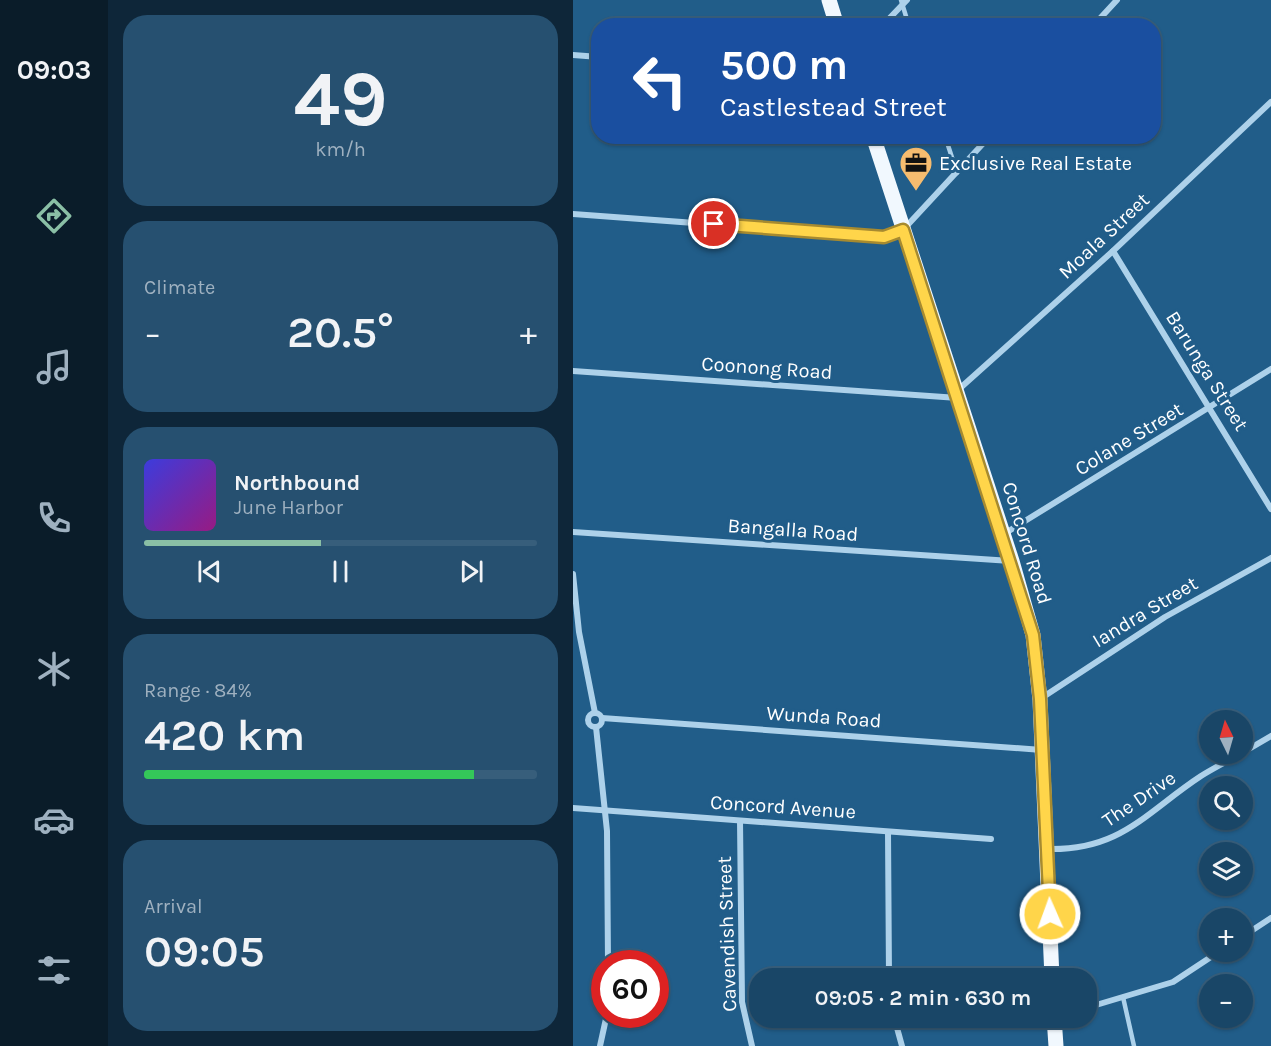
<!DOCTYPE html>
<meta charset="utf-8">
<style>
body{margin:0;font-family:Karla,sans-serif;background:#265070;color:#f1f3f6;height:100vh;display:flex;flex-direction:column;font-size:22px;white-space:nowrap}
*{box-sizing:border-box;margin:0}
p{font-size:20px;color:#9fb1c0}
.icon{flex:none;width:33px;height:33px;fill:none;stroke:currentColor;stroke-width:2;stroke-linecap:round;stroke-linejoin:round}
.map{position:relative;flex:1;overflow:hidden}
.sheet{display:flex;flex-direction:column;gap:15px;padding:15px;background:#0e2639;width:465px}
.sheet>*{flex:none}
.hud{position:absolute;left:18px;top:18px;width:570px;height:126px;border-radius:24px;box-shadow:0 2px 4px #0004,0 0 0 2px #375e7b;background:#1a4fa0;color:#fff;overflow:hidden}
.needle{width:39px;rotate:355deg}
.tools{position:absolute;left:626px;top:710px;display:grid;gap:12px}
.tools a{display:grid;place-items:center;width:54px;height:54px;border-radius:50%;background:#194667;box-shadow:0 2px 4px #0004,0 0 0 2px #375e7b;font-size:30px}
.speed{position:absolute;left:18px;top:950px;display:flex;gap:12px;font-size:30px;font-weight:700;text-align:center}
.speed>*{display:grid;place-content:center;width:78px;height:78px;border-radius:50%;background:#194667;box-shadow:0 2px 4px #0004,0 0 0 2px #375e7b;line-height:1}
.speed .limit{border:9px solid #d22;background:#fff;color:#111}
.pin{position:absolute;display:grid;place-items:center;width:51px;height:51px;color:#fff;margin:-26px;border:3px solid #fff;border-radius:50%;box-shadow:0 2px 6px #0007}
.me{position:absolute;width:66px;margin:-33px;rotate:358deg;stroke-linejoin:round;filter:drop-shadow(0 0 4px #0008)}
.turn{display:flex;align-items:center;gap:21px;height:126px;padding:0 30px;font-size:27px}
.turn .icon{width:78px;height:78px;stroke-width:2.5}
.turn b{display:block;font-size:42px;line-height:51px}
.big{font-size:45px;font-weight:600;line-height:1.1}
.sheet .card{flex:1;display:flex;flex-direction:column;justify-content:center;gap:9px;min-width:0;padding:0 21px;border-radius:24px;background:#265070}
.sheet .dial{align-items:center;gap:0}
.dial b{font-size:78px;line-height:1}
.song{display:flex;align-items:center;gap:18px}
.cover{width:72px;height:72px;border-radius:9px;background:linear-gradient(135deg,hsl(240 70% 55%),hsl(310 70% 35%))}
.played{height:6px;border-radius:3px;background:linear-gradient(90deg,#8abfa5 45%,#375e7b 45%)}
.keys{display:flex;justify-content:space-around;direction:ltr}
.heat{display:flex;justify-content:space-between;align-items:center;font-size:33px;direction:ltr}
.charge{height:9px;border-radius:4px;background:linear-gradient(90deg,#34c759 84%,#375e7b 0)}
.trip{position:absolute;left:176px;top:968px;width:348px;height:60px;border-radius:24px;background:#194667;box-shadow:0 2px 4px #0004,0 0 0 2px #375e7b;font-weight:600;line-height:60px;text-align:center}
main{display:flex;flex:1;min-height:0}
.tabs{display:flex;flex-direction:column;width:108px;justify-content:space-around;align-items:center;background:#0a1c29;color:#9fb1c0}
.tabs .icon{width:42px;height:42px}
.tabs .selected{color:#8abfa5}
.tabs b{font-size:27px;color:#f1f3f6}
.map>svg:first-child{display:block}
.lines{fill:none;stroke-linecap:round;stroke-linejoin:round}
.service{stroke:#add1ea;stroke-width:4.5}
.minor{stroke:#add1ea;stroke-width:6}
.primary{stroke:#f1f8fe;stroke-width:15}
.route-casing{stroke:#a68a30;stroke-width:15}
.route{stroke:#ffd54a;stroke-width:10}
.labels{text-anchor:middle;dominant-baseline:central;stroke-width:6;stroke-linejoin:round;paint-order:stroke}
.poi-label{font-size:20px;fill:#fff;stroke:#215d89;text-anchor:start}
.street-label{font-size:20px;fill:#fff;stroke:#215d89}
</style>
<main>
<nav class="tabs">
<b>09:03</b>
<svg class="icon selected" aria-label="directions" viewBox="0 0 24 24"><path d="M12 3l9 9-9 9-9-9zM9 14v-3h6M13 9l2 2-2 2"/></svg>
<svg class="icon" aria-label="music" viewBox="0 0 24 24"><path d="M9 18V5l10-2v13"/><circle cx="6" cy="18" r="3"/><circle cx="16" cy="16" r="3"/></svg>
<svg class="icon" aria-label="phone" viewBox="0 0 24 24"><path d="M5 4h4l2 5-3 2q2 4 5 5l2-3 5 2v4C11 20 4 13 5 4z"/></svg>
<svg class="icon" aria-label="climate" viewBox="0 0 24 24"><path d="M12 3v18M4 7l16 10M4 17L20 7"/></svg>
<svg class="icon" aria-label="car" viewBox="0 0 24 24"><path d="M5 17H2v-5l4-1 3-4h7l3 4 3 1v5h-3M9 17h6M6 11h13"/><circle cx="7" cy="17" r="2"/><circle cx="17" cy="17" r="2"/></svg>
<svg class="icon" aria-label="filters" viewBox="0 0 24 24"><path d="M4 7h16M4 17h16"/><circle cx="9" cy="7" r="2"/><circle cx="15" cy="17" r="2"/></svg>
</nav>
<section class="sheet">
<div class="card dial"><b>49</b><p>km/h</p></div>
<div class="card"><p>Climate</p>
<div class="heat"><a>−</a><b class="big">20.5°</b><a>+</a></div>
</div>
<div class="card">
<div class="song"><i class="cover"></i><div><b>Northbound</b><p>June Harbor</p></div></div>
<div class="played"></div>
<div class="keys"><svg class="icon" aria-label="previous" viewBox="0 0 24 24"><path d="M18 5L8 12l10 7zM5 5v14"/></svg><svg class="icon" aria-label="pause" viewBox="0 0 24 24"><path d="M8 5v14M16 5v14"/></svg><svg class="icon" aria-label="next" viewBox="0 0 24 24"><path d="M6 5l10 7-10 7zM19 5v14"/></svg></div>
</div>
<div class="card"><p>Range · 84%</p><b class="big">420 km</b><div class="charge"></div></div>
<div class="card"><p>Arrival</p><b class="big">09:05</b></div>
</section>
<div class="map">
<svg width="698" height="1046" viewBox="0 0 698 1046">
<rect width="100%" height="100%" fill="#215d89"/>
<g class="lines">
<g class="service">
<path d="M328,0L336,26"/>
<path d="M372,136L384,173"/>
<path d="M550,997L561,1046"/>
</g>
<g class="minor">
<path d="M309,26L334,0"/>
<path d="M520,26L544,0"/>
<path d="M0,55L26,57"/>
<path d="M0,214L311,237L330,230L417,136"/>
<path d="M540,251L698,509"/>
<path d="M0,371L385,398"/>
<path d="M385,390L540,251L698,102"/>
<path d="M0,532L438,561"/>
<path d="M431,534L698,369"/>
<path d="M0,574L6,632L22,713"/>
<path d="M467,699L592,617L698,558"/>
<circle cx="22" cy="720" r="7"/>
<path d="M29,718L469,750"/>
<path d="M23,727L34,831L35,963"/>
<path d="M669,753L698,736"/>
<path d="M0,808L418,839"/>
<path d="M167,821L169,1002L179,1046"/>
<path d="M315,832L316,978"/>
<path d="M474,849C548,851 573,812 628,776C641,768 655,761 668,753"/>
<path d="M669,937L698,918"/>
<path d="M513,1008L600,982L647,951"/>
<path d="M321,1017L329,1046"/>
<path d="M27,1046L34,1014"/>
</g>
<g class="primary">
<path d="M256,0L264,26"/>
<path d="M300,136L439,561L460,635L467,700L479,978"/>
<path d="M481,1017L483,1046"/>
</g>
</g>
<g class="lines">
<g class="route-casing">
<path id="route" d="M141,224L311,237L330,230L460,635L467,699L477,914"/>
</g>
<use href="#route" class="route"/>
</g>
<defs>
<g id="office-pin" transform="scale(1.725)"><path d="M0 17L-7.5 6A9.5 9.5 0 1 1 7.5 6Z" fill="#f6bc6f" stroke="#215d89"/><path d="M-6-3h4V-5.5h4V-3h4V5H-6ZM-1-4.5V-3h2v-1.5ZM-6 0V1H6V0Z" fill="#111"/></g>
</defs>
<g fill-rule="evenodd">
<use href="#office-pin" x="343" y="163"/>
</g>
<g class="labels">
<g class="poi-label">
<text x="366" y="163">Exclusive Real Estate</text>
</g>
<g class="street-label">
<text transform="translate(531 236) rotate(-43)">Moala Street</text>
<text transform="translate(194 368) rotate(4)">Coonong Road</text>
<text transform="translate(634 371) rotate(58)">Barunga Street</text>
<text transform="translate(556 439) rotate(-31)">Colane Street</text>
<text transform="translate(220 530) rotate(4)">Bangalla Road</text>
<text transform="translate(454 543) rotate(73)">Concord Road</text>
<text transform="translate(572 612) rotate(-31)">Iandra Street</text>
<text transform="translate(251 717) rotate(4)">Wunda Road</text>
<text transform="translate(566 799) rotate(-34)">The Drive</text>
<text transform="translate(210 807) rotate(4)">Concord Avenue</text>
<text transform="translate(154 934) rotate(-92)">Cavendish Street</text>
</g>
</g>
</svg>
<div class="tools">
<a><svg class="needle" viewBox="-14 -14 28 28"><path d="M0-13l5 13h-10z" fill="#e53935"/><path d="M0 13l5-13h-10z" fill="#9fb1c0"/></svg></a>
<a><svg class="icon" aria-label="search" viewBox="0 0 24 24"><circle cx="10" cy="10" r="6"/><path d="M15 15l6 6"/></svg></a>
<a><svg class="icon" aria-label="layers" viewBox="0 0 24 24"><path d="M12 4l9 5-9 5-9-5zM3 14l9 5 9-5"/></svg></a>
<a>+</a>
<a>−</a>
</div>
<div class="speed"><div class="limit">60</div></div>
<div class="pin" style="left:141px;top:224px;background:#d93025"><svg class="icon" aria-label="arrive" viewBox="0 0 24 24"><path d="M6 21V4h12l-3 4 3 4H6"/></svg></div>
<svg class="me" style="left:477px;top:914px" viewBox="-20 -20 40 40"><circle r="17" fill="#ffd54a" stroke="#fff" stroke-width="3"/><path d="M0-11L8 9 0 5-8 9z" fill="#fff"/></svg>
<div class="trip">09:05 · 2 min · 630 m</div>
<div class="hud">
<div class="turn"><svg class="icon" aria-label="left" viewBox="0 0 24 24"><path d="M17 20v-9H6M10 6l-5 5 5 5"/></svg><div><b>500 m</b>Castlestead Street</div></div>
</div>
</div>
</main>
